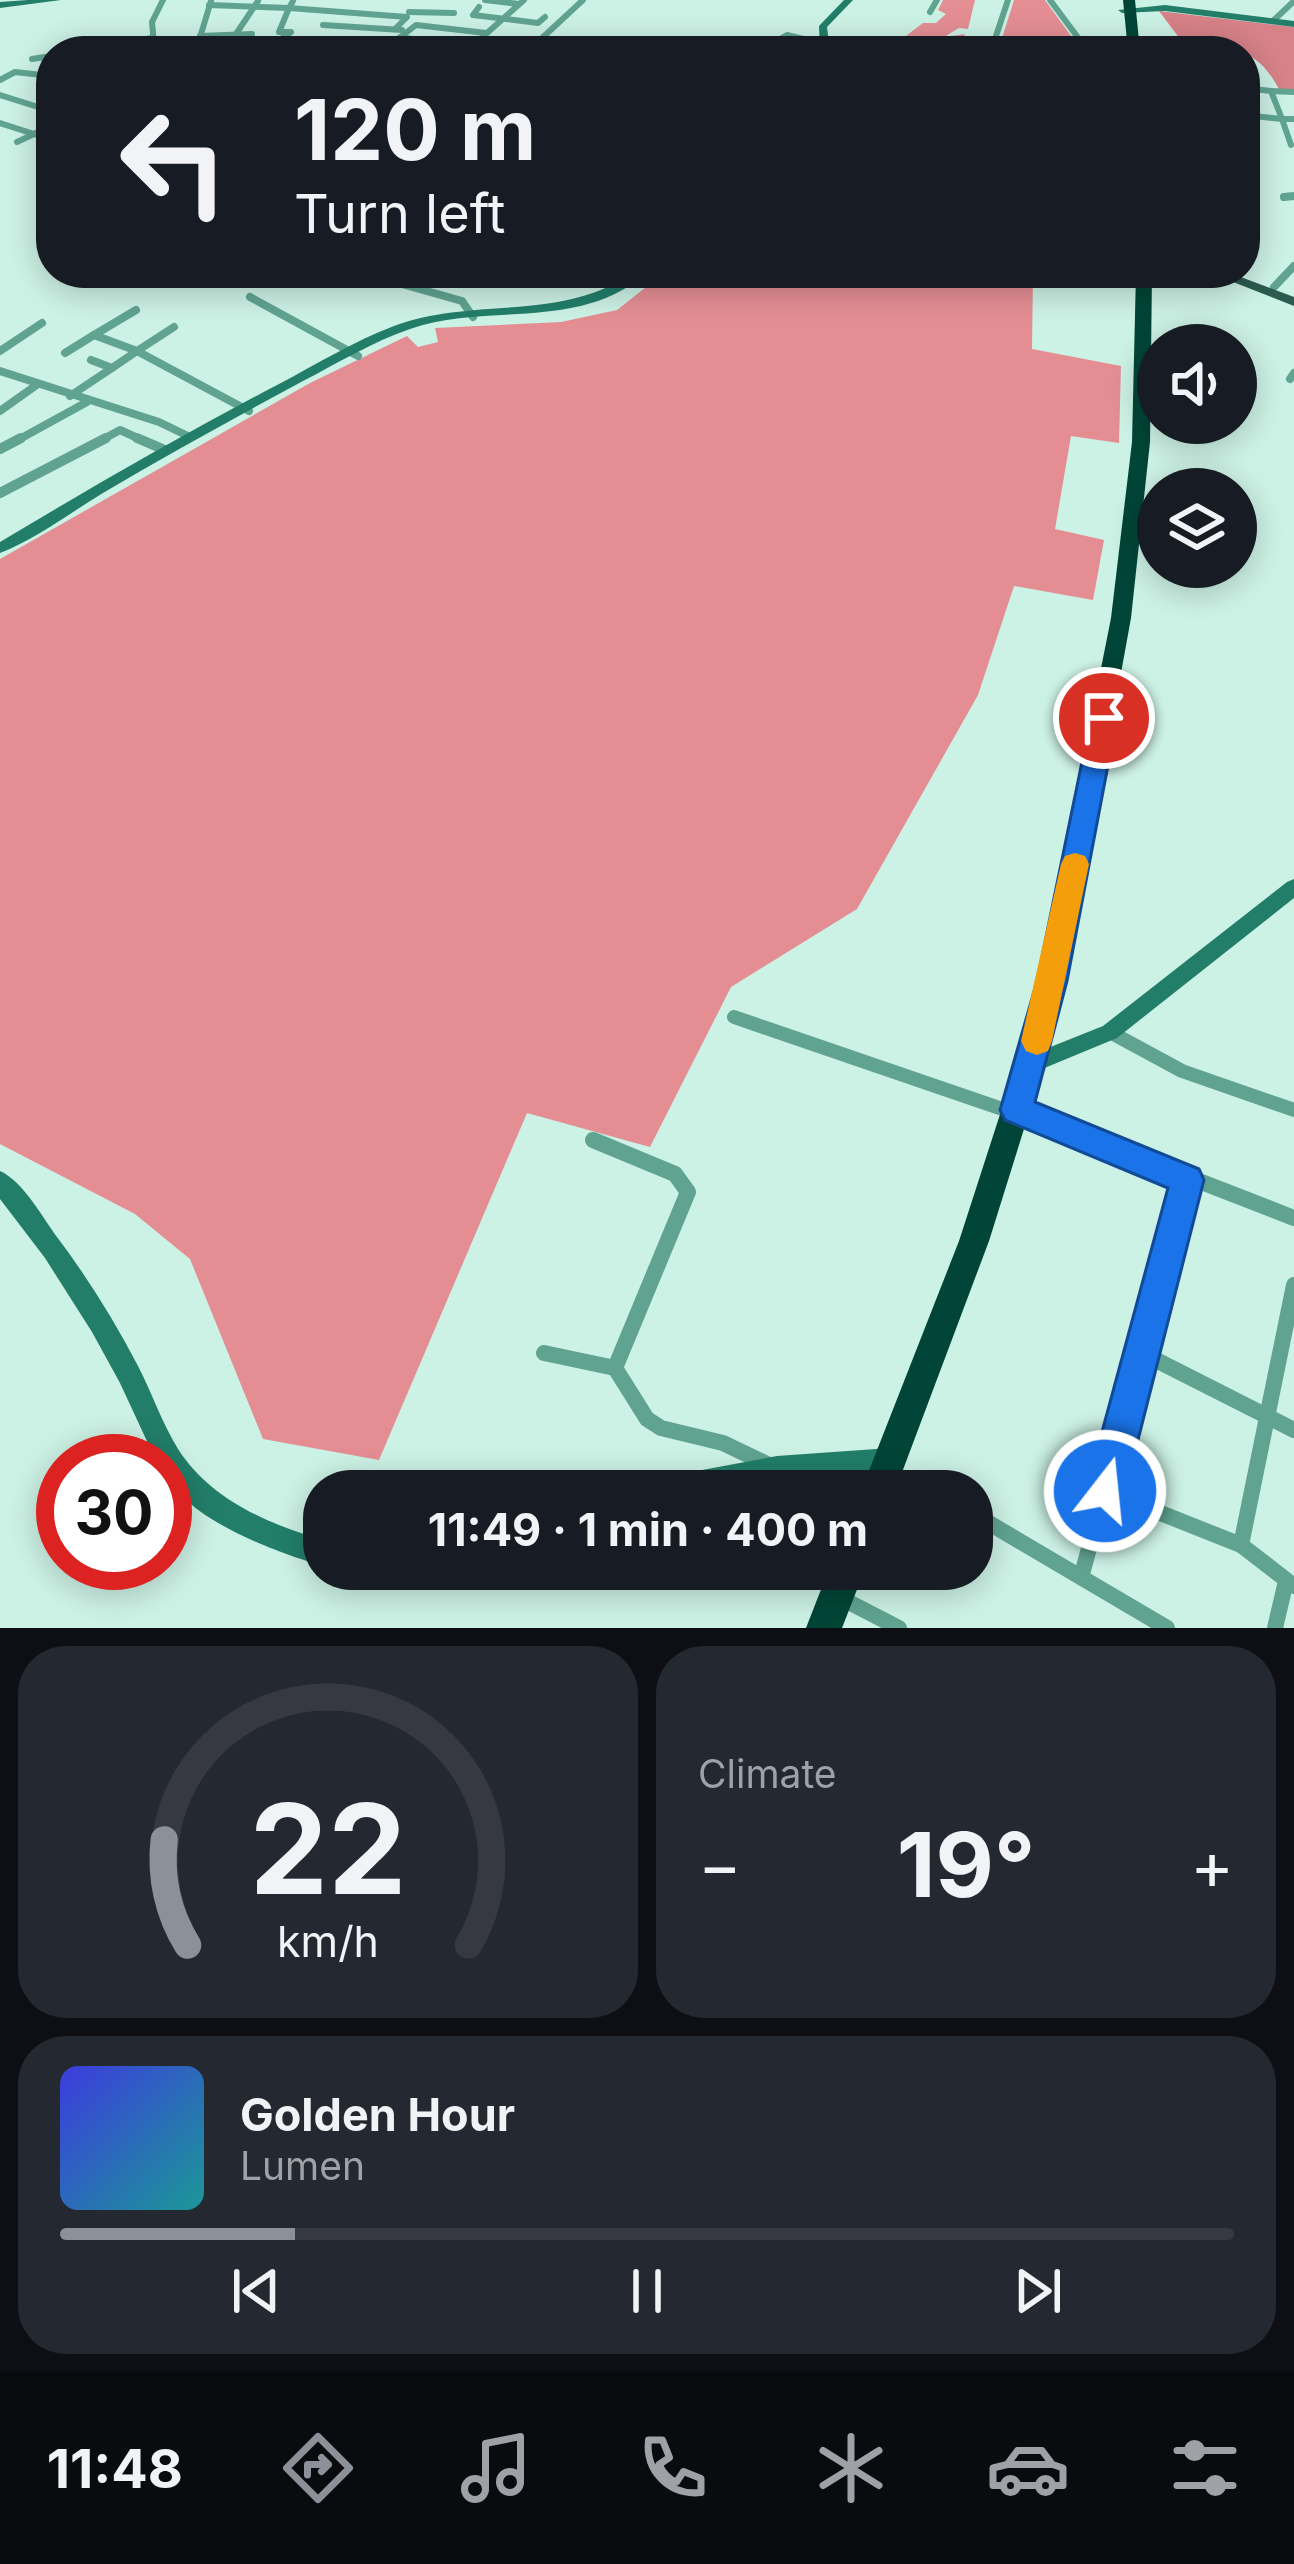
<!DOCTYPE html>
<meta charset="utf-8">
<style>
body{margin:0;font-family:Inter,sans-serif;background:#242831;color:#f1f3f6;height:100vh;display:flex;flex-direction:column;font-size:45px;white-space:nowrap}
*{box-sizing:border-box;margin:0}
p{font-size:39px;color:#9ea1a6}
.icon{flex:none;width:66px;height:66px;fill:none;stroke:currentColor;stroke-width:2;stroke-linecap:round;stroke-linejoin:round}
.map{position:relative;height:1628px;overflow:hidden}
.side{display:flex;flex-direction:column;gap:18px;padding:18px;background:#0d0f14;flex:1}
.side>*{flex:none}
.top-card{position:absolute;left:36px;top:36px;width:1224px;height:252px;border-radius:48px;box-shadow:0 6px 30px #0003;background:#171b24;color:#f1f3f6;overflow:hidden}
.buttons{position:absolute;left:1137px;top:324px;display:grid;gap:24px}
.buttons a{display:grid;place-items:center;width:120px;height:120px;border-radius:50%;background:#171b24;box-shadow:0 6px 30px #0003;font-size:60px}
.speed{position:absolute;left:36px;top:1434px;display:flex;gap:24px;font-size:60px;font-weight:700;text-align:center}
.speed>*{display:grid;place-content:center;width:156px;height:156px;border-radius:50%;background:#171b24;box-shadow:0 6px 30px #0003;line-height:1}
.speed .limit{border:18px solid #d22;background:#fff;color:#111}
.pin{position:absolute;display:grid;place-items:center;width:102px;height:102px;color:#fff;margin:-51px;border:6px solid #fff;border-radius:50%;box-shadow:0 3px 12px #0007}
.me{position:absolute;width:132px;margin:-66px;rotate:16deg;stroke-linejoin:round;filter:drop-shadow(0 0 9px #0008)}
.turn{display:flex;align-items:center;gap:42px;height:252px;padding:0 60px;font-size:54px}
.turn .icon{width:156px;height:156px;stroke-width:2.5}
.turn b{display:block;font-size:84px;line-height:102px}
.big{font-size:90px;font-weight:700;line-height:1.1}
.side .card{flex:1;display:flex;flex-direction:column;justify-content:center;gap:18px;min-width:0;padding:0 42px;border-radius:48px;background:#242831}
.side .dial{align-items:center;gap:0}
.dial svg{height:312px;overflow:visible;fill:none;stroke:#363941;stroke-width:7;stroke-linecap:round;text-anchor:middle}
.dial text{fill:#f1f3f6;stroke:none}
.song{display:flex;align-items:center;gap:36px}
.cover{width:144px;height:144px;border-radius:18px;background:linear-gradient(135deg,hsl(240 70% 55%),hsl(180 70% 35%))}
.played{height:12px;border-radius:6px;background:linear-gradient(90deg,#8c9099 20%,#363941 20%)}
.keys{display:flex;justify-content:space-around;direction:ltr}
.heat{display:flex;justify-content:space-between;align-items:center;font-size:66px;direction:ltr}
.side .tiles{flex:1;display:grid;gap:18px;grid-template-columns:1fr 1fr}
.card:last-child{grid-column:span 2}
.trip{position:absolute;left:303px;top:1470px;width:690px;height:120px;border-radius:48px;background:#171b24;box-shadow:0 6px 30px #0003;font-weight:700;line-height:120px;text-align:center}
.tab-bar{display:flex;height:192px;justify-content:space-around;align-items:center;background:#090b0e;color:#9ea1a6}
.tab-bar .icon{width:84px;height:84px}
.tab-bar .on{color:#8c9099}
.tab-bar b{font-size:54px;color:#f1f3f6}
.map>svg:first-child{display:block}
.forest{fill:#e48e94}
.water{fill:#d78188}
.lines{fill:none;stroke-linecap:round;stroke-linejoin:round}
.street-far4{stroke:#60a391;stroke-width:6}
.street-far3{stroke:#60a391;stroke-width:8}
.street-far2{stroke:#60a391;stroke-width:10}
.street-far1{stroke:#60a391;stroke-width:14}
.street{stroke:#60a391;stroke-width:16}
.secondary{fill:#227e69;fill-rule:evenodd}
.primary{fill:#2c5b4f;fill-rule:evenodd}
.highway{fill:#004537;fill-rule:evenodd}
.route{fill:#1a73e8;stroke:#114b97;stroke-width:3}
.slow{fill:#f59e0b}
</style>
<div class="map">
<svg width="1294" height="1628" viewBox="0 0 1294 1628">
<rect width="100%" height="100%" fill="#ccf1e5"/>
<g class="forest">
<path d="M943,0H975L968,29L959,28L944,37L965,34L961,45H954L952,51H886L923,23H936L946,14L938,10Z"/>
<path d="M1014,0H1045L1071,36L1026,38L1034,51H998Z"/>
<path d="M664,273H1033L1032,349L1121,366L1119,443L1071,436L1055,529L1104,540L1093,600L1014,586L978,695L857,909L731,987L650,1147L527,1113L379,1460L263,1439L190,1259L135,1214L0,1144V559L310,383L407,336L418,347L438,342L435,328L561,322L617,310Z"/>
</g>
<path class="water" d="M1159,11L1294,27V90L1279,89C1251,38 1233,58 1183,43Z"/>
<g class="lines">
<g class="street-far4">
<path d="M485,0L519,4"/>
<path d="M1050,0L1088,51"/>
<path d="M209,5L289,8L293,1"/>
<path d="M479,7L473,15L538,23L545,17"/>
<path d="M409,12L454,13"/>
<path d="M930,12L937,0"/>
<path d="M1274,20L1294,1"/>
<path d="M323,25L402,30"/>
<path d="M236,34L258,1"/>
<path d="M200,36L252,34L226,51"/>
<path d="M400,37L419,40L413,46"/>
<path d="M154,44L152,22L163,0"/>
<path d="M389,46L416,25L486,33"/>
<path d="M442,47L468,50"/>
<path d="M77,51L152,38"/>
<path d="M155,51L176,45L192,49"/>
<path d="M189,51L198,44L211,1"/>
<path d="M264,51L291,32H279L289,8L407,17L395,29"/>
<path d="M472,51L468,50L524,0"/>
<path d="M490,51L497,46"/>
<path d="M528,51L583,0"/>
<path d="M760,51L787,35L824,44"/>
<path d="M991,51L1008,0"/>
<path d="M32,59L51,56"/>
<path d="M0,80L15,72L51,76"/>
<path d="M1245,88L1271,91L1282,119L1245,115"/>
<path d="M1271,91L1294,92"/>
<path d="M0,95L51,111"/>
<path d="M0,123L34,134L17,142"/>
<path d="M51,125L34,134L51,139"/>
<path d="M1291,145L1282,119H1294"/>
</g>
<g class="street-far3">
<path d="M1284,197L1294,196"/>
<path d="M43,228L51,224"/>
<path d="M363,273L462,301L473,317"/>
<path d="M499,273L533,278L540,273"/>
<path d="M619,273L646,277"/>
<path d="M1274,287L1294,266"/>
<path d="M250,297L358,356"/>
<path d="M94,335L136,310"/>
<path d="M0,351L42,323"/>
<path d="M65,353L94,335L137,351L174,327"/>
<path d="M112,368L137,351L249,411"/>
<path d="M0,371L159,422L190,437"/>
<path d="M1290,379L1294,373"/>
<path d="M70,396L112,368L91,360"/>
<path d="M0,411L38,384"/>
<path d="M16,441L87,402"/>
<path d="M100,441L120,430L144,441"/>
</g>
<g class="street-far2">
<path d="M137,438L165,450"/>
<path d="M0,449L21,438"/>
<path d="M0,493L106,438"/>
</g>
<g class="street-far1">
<path d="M734,1017L1090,1139"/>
<path d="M1110,1032L1182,1071L1294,1110"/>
</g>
<g class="street">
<path d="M1083,1136L1294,1218"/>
<path d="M593,1140L675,1174L688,1192L615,1368"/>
<path d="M1187,1180L1145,1340L1154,1359L1294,1430"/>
<path d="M544,1353L615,1368L647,1419L661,1428L723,1443L771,1466"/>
<path d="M887,1482L919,1484L932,1491"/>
<path d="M1105,1491L1241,1545L1294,1586"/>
<path d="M972,1513L1167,1628"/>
<path d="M1241,1545L1294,1285"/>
<path d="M1082,1574L1145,1344"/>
<path d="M837,1596L899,1628"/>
<path d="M1275,1628L1286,1581"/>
</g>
<g class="secondary">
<path d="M28,0H61L0,8V2Z"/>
<path d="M844,0H853L827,27L830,51H820L819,26Z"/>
<path d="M1165,5L1294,21V27L1165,11L1122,13L1118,10Z"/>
<path d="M632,273H646C580,332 487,302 410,329C372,342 338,363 303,381C236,417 169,454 103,493C70,513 36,539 0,553V542C92,487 185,433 279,384C317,364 354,341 394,326C474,296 560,323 632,273Z"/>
<path d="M1294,879V898L1117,1038L1030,1074L1023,1072L1020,1065L1023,1058L1103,1026L1287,882Z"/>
<path d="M0,1171C22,1181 40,1213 54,1233C86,1275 114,1320 138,1366C152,1393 162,1423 178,1449C210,1499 269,1525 324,1540V1566C282,1555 165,1513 165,1461H157L152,1452L120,1383L92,1332L45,1258L0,1199Z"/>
<path d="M890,1448L899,1452L903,1461L899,1470L890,1474L777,1482L728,1491H646L650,1482L659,1478L777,1456Z"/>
</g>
<path class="primary" d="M1210,273H1230L1294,297V306Z"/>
<g class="highway">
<path d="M1123,0H1135L1140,51H1128Z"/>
<path d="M1136,273H1152L1150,442L1131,618L1065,981L1044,1065L989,1241L895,1491H861L959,1241L1016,1065L1039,981L1111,618L1132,442Z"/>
<path d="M829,1569H865L842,1628H806Z"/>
</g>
</g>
<path class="route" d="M1104,708L1117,718L1067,981L1035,1102L1199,1169L1204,1180L1125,1491L1119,1505L1105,1511L1091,1505L1086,1491L1168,1188L1005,1120L1000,1110L1037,981L1091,718Z"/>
<path class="slow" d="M1075,853L1085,856L1089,864L1052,1041L1048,1051L1037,1055L1026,1051L1021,1041L1061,864L1065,856Z"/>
</svg>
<div class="buttons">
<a><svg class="icon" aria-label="sound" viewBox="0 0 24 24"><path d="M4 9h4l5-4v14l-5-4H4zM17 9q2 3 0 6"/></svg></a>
<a><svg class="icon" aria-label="layers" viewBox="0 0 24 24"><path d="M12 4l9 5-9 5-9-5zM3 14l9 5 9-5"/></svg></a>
</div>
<div class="speed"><div class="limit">30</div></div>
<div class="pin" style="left:1104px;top:718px;background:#d93025"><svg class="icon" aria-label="arrive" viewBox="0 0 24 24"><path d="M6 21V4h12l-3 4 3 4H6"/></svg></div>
<svg class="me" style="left:1105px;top:1491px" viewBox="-20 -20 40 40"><circle r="17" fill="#1a73e8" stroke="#fff" stroke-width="3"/><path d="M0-11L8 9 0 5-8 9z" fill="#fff"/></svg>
<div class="trip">11:49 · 1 min · 400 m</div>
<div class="top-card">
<div class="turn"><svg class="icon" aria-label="left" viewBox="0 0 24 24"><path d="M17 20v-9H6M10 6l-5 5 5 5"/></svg><div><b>120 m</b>Turn left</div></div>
</div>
</div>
<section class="side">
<div class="tiles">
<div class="card dial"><svg viewBox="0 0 100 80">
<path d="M14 69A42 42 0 1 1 86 69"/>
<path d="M14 69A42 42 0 0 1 8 42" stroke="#8c9099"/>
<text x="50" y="56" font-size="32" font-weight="700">22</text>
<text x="50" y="72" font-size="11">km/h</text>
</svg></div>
<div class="card"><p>Climate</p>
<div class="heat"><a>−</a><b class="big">19°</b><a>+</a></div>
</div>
<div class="card">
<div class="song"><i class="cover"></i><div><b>Golden Hour</b><p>Lumen</p></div></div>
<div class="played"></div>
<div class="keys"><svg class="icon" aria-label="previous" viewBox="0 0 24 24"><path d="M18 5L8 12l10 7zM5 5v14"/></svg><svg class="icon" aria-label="pause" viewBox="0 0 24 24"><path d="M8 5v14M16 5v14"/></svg><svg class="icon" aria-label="next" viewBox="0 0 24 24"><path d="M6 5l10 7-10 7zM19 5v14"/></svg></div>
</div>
</div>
</section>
<nav class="tab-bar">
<b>11:48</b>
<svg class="icon on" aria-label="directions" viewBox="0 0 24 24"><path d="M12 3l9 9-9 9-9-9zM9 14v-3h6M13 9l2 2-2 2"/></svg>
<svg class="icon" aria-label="music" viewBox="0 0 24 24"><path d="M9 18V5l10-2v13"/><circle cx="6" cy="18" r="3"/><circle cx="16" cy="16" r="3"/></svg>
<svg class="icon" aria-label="phone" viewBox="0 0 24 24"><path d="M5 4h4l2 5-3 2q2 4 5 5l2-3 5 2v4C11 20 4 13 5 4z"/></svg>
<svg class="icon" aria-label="climate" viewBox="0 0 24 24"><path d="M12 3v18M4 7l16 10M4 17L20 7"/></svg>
<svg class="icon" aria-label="car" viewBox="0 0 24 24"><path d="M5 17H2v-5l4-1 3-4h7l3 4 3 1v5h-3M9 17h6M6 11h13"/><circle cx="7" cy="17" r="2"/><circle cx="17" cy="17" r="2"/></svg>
<svg class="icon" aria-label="filters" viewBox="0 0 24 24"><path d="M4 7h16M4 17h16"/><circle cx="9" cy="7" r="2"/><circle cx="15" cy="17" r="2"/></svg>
</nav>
